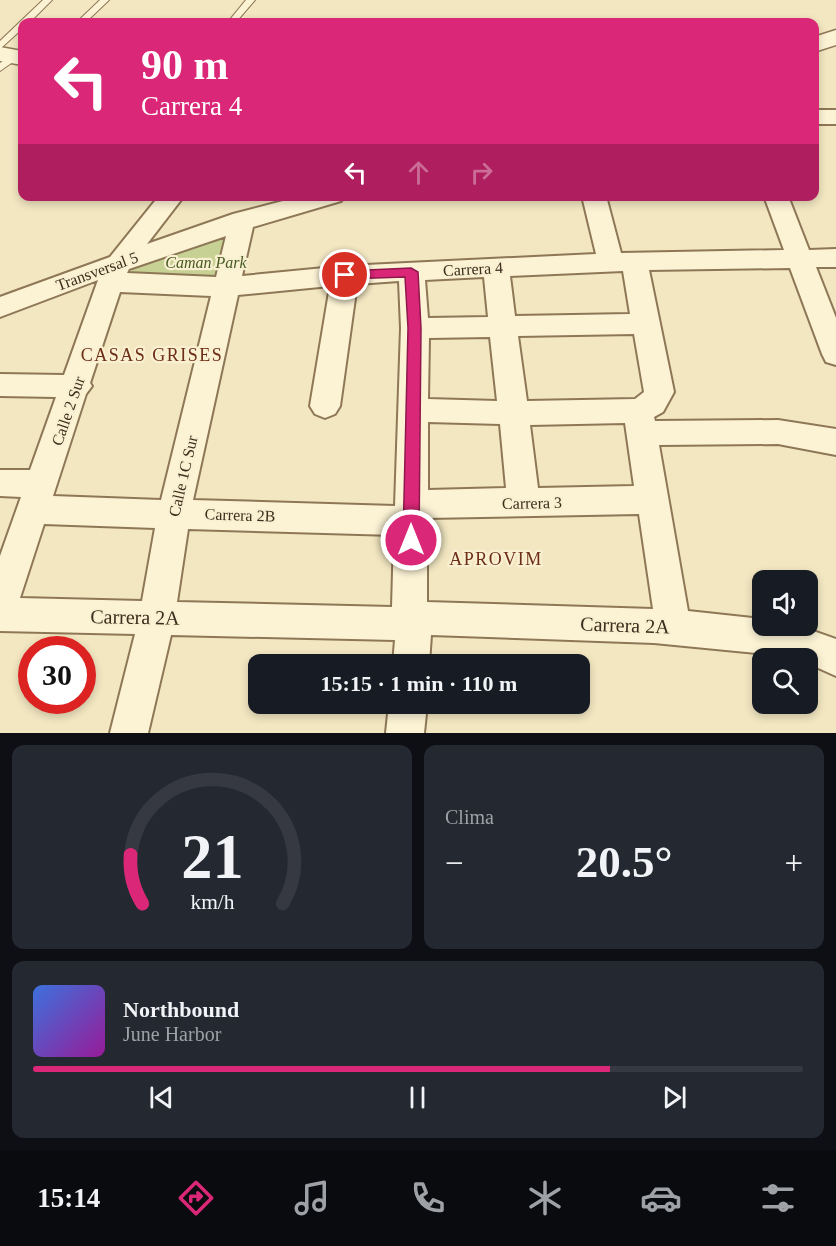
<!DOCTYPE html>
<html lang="es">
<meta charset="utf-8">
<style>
body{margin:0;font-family:Georgia,serif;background:#242831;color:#f1f3f6;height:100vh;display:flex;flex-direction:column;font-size:22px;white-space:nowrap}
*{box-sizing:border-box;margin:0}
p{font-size:20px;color:#9ea1a6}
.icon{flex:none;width:33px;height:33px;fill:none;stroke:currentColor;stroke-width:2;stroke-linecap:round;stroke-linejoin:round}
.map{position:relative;height:733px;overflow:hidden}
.panel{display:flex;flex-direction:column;gap:12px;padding:12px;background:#0d0f14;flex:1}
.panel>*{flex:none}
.top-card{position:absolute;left:18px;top:18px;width:801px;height:183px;border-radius:12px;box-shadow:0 3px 9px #0003;background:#db2777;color:#fff;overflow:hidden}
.tools{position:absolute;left:752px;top:570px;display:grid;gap:12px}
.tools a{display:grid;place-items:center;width:66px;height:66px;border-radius:12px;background:#171b24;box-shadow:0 3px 9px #0003;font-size:30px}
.speed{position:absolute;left:18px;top:636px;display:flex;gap:12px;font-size:30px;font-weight:700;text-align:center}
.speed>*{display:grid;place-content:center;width:78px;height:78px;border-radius:50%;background:#171b24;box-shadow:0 3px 9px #0003;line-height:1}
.speed .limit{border:9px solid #d22;background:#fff;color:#111}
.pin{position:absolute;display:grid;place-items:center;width:51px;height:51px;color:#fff;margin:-26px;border:3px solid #fff;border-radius:50%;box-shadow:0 2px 6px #0007}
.me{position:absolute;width:66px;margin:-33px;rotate:0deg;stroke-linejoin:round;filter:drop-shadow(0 0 4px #0008)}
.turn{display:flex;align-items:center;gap:21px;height:126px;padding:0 24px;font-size:27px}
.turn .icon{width:78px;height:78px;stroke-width:2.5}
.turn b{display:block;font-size:42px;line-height:51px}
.lanes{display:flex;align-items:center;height:57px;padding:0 24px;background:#0003;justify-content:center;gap:30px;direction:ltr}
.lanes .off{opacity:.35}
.big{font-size:45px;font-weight:700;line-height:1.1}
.panel .tile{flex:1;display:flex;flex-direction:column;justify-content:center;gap:9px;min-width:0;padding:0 21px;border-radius:12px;background:#242831}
.panel .dial{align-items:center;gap:0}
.dial svg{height:156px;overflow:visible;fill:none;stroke:#363941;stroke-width:7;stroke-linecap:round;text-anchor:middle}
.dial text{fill:#f1f3f6;stroke:none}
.song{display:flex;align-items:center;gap:18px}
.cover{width:72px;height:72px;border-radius:9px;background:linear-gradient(135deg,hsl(220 70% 55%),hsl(300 70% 35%))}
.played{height:6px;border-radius:3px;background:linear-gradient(90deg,#db2777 75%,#363941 75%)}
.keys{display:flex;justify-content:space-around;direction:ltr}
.heat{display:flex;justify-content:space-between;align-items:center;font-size:33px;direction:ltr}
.panel .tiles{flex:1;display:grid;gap:12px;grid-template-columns:1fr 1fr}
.tile:last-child{grid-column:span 2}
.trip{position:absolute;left:248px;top:654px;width:342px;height:60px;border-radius:12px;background:#171b24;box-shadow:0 3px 9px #0003;font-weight:700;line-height:60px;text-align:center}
.dock{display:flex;height:96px;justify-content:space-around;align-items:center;background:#090b0e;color:#9ea1a6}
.dock .icon{width:42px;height:42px}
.dock .selected{color:#db2777}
.dock b{font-size:27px;color:#f1f3f6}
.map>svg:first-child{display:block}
.green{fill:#c6d193}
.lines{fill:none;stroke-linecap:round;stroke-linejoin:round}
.service-casing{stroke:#8e7756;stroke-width:2}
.minor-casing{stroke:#8e7756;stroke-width:4}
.tertiary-casing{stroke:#8e7756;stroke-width:3}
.service{fill:#fcf3d5;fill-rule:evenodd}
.minor{fill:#fcf3d5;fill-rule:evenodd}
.tertiary{fill:#fcf3d5;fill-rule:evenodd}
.route{fill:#db2777;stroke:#8e194d;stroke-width:1.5}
.labels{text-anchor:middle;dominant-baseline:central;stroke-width:4.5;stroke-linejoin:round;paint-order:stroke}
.park-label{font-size:16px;font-style:italic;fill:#485a21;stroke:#f9f0d1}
.street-label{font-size:16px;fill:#3c2d1c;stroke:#f9f0d1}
.neighbourhood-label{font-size:18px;letter-spacing:1.5px;fill:#6d2e17;stroke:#f9f0d1}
.near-street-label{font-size:20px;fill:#3c2d1c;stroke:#f9f0d1}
</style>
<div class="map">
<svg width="836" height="733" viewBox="0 0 836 733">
<rect width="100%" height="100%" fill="#f2e7c1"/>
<path class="green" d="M235,231L222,285L130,276L134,263Z"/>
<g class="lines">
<g class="service-casing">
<g id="service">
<path d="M43,0H52L30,22H22V29L0,49V41Z"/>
<path d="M100,0H109L86,22H77Z"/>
<path d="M246,0H255L236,22H228Z"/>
<path d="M12,55L20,57L0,71V63Z"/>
</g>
</g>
<g class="minor-casing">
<g id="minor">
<rect x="814" y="110" width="22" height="14"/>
<path d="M159,196H184L147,244L233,214L302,196H345L341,201L253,227L242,276L345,266L596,254L582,196H606L621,253L784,250L764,196H788L809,250L836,249V267H816L836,318V365L826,362L822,354L790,268L649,270L674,392L663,412L654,417L655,421L778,420L836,429V455L778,444L659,445L688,611L762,619V626H799L836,639V676L807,663V658L654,643L431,635L429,664H393L395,640L171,635L148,733H110L135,634L0,631V556L21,497L0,496V470H30L56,397L0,396V374L64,375L98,280L0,317V297L110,257ZM226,236L216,277L127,273L129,269ZM623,271L630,314L515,316L510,276ZM484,277L488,317L428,318L425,280ZM399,281L401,328L395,506L193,500L238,295L330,286L310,406L315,414L325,418L335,414L340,406L357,284ZM120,292L211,296L161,500L53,496L86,394L92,386L90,383ZM634,334L644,392L635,399L527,401L518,336ZM490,337L497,401L428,399L429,338ZM428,422L500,424L506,488L428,490ZM625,423L634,486L538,488L530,425ZM639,514L653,609L427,602V518ZM44,524L155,528L142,601L20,598ZM188,529L394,535L392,607L177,602Z"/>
<path d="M389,704H427L424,733H386Z"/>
</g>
</g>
<g class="tertiary-casing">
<g id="tertiary">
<path d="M836,30V45L814,52V37Z"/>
<path d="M0,47L22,51V65L0,61Z"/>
</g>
</g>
<use href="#service" class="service"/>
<use href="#minor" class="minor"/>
<use href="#tertiary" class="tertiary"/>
</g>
<path class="route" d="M411,268L418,272L421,328L419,540L417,545L411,547L406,545L403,540L408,328L405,277L345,279L339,275L345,271Z"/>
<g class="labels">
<g class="park-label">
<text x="206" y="262">Caman Park</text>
</g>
<g class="street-label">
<text transform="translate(473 269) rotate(-3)">Carrera 4</text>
<text transform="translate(97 271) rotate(-20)">Transversal 5</text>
<text transform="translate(68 411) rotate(-71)">Calle 2 Sur</text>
<text transform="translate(183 476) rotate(-77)">Calle 1C Sur</text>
<text transform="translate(532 503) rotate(-1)">Carrera 3</text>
<text transform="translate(240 515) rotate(2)">Carrera 2B</text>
</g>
<g class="neighbourhood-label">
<text x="152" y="355">CASAS GRISES</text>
<text x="496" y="559">APROVIM</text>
</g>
<g class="near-street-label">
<text transform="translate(135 617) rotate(1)">Carrera 2A</text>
<text transform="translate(625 625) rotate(2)">Carrera 2A</text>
</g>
</g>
</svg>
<div class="tools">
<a><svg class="icon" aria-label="sound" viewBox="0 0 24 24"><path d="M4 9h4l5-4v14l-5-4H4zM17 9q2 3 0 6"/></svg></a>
<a><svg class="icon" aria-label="search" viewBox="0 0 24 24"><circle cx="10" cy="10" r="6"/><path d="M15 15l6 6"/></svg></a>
</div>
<div class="speed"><div class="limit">30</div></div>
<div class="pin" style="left:345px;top:275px;background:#d93025"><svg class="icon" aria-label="arrive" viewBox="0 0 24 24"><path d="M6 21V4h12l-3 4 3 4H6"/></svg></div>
<svg class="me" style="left:411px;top:540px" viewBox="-20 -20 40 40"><circle r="17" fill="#db2777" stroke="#fff" stroke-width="3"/><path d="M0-11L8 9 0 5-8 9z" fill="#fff"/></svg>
<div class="trip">15:15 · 1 min · 110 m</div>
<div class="top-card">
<div class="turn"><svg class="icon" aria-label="left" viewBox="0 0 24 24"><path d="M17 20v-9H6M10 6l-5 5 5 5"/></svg><div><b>90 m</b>Carrera 4</div></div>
<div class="lanes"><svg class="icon" aria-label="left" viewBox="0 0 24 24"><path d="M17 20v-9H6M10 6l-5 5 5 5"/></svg><svg class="icon off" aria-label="ahead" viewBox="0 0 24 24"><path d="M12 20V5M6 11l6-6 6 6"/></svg><svg class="icon off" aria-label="right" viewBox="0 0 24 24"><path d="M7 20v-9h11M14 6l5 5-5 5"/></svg></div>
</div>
</div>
<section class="panel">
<div class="tiles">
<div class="tile dial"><svg viewBox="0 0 100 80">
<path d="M14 69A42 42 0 1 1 86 69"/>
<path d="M14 69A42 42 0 0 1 8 44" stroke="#db2777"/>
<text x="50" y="56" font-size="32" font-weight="700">21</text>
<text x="50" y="72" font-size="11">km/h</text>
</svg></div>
<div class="tile"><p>Clima</p>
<div class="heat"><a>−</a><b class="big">20.5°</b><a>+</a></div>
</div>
<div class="tile">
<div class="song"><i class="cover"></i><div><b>Northbound</b><p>June Harbor</p></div></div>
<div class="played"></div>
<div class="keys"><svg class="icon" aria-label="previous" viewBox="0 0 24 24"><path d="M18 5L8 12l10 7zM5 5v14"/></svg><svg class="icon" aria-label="pause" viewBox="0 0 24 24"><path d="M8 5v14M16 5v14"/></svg><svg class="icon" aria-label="next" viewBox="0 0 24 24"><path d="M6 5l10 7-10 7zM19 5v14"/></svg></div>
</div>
</div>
</section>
<nav class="dock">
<b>15:14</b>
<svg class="icon selected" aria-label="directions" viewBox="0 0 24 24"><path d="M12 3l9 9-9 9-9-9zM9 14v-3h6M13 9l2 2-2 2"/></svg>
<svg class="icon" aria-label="music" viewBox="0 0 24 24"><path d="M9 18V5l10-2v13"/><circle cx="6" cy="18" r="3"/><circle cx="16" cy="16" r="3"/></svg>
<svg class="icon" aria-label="phone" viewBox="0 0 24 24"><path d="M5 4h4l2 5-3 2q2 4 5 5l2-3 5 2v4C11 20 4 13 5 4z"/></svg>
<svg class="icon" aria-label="climate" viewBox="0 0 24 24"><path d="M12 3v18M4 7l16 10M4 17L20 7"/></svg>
<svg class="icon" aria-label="car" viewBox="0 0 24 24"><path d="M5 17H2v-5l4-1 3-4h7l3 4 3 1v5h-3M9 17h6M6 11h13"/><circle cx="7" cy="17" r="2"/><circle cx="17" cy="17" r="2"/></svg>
<svg class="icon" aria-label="filters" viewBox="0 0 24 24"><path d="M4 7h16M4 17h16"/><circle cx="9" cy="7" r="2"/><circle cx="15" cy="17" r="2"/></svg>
</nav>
